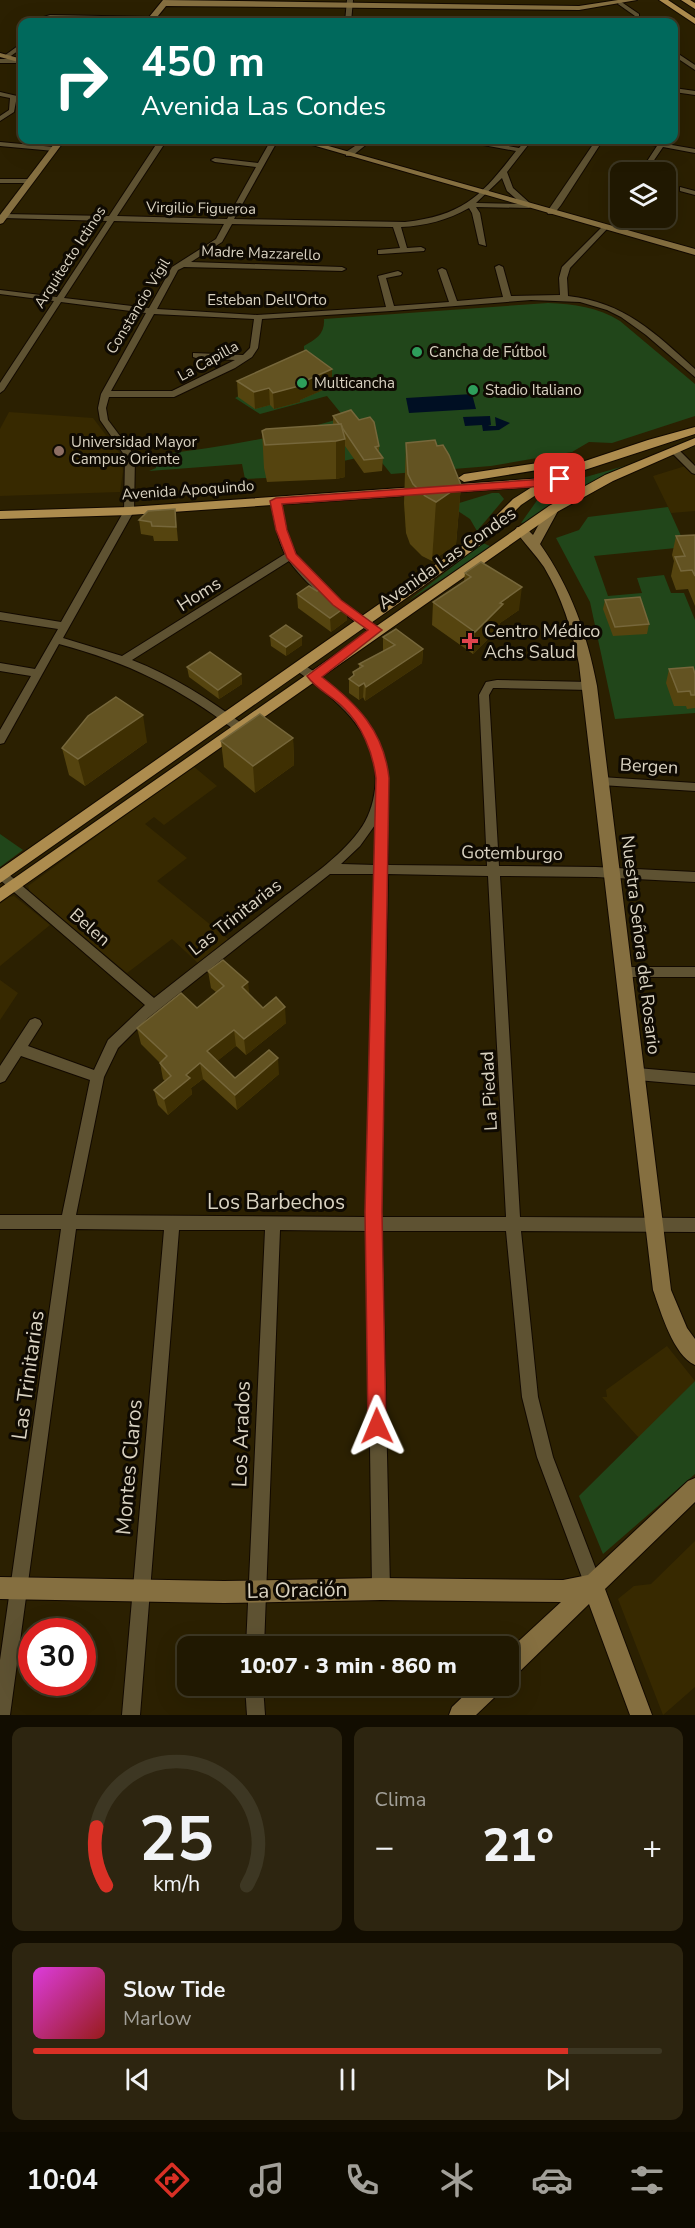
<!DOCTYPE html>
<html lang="es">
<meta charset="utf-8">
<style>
body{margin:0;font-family:"Nunito Sans",sans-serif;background:#2d2510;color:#f1f3f6;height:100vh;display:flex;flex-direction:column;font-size:22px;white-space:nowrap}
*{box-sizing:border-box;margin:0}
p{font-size:20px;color:#a2a099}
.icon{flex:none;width:33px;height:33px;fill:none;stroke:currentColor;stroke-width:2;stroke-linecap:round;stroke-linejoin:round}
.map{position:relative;height:1715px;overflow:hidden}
.panel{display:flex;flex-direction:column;gap:12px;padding:12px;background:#120d01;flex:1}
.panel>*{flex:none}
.hud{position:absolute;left:18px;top:18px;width:660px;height:126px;border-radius:12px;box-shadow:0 6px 24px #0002,0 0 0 2px #3d3723;background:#00695c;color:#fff;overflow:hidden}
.buttons{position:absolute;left:610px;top:162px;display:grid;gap:12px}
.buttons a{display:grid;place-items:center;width:66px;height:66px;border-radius:12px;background:#201801;box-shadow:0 6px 24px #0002,0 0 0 2px #3d3723;font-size:30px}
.speed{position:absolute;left:18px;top:1618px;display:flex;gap:12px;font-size:30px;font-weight:700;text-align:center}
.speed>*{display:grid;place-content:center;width:78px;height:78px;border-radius:50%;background:#201801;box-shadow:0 6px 24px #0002,0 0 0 2px #3d3723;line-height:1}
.speed .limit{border:9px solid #d22;background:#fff;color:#111}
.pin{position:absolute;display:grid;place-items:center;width:51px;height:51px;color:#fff;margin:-26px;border-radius:12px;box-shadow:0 3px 9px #0006}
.me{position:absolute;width:66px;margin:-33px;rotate:359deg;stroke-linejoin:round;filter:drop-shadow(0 0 4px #0008)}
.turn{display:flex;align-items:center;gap:21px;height:126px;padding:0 24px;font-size:27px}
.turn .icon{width:78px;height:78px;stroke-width:2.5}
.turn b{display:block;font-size:42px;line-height:51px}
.big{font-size:45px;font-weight:800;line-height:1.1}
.panel .tile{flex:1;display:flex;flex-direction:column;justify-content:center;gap:9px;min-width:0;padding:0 21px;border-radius:12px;background:#2d2510}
.panel .dial{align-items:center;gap:0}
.dial svg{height:156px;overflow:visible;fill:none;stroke:#3d3723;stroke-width:7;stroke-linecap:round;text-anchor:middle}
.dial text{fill:#f1f3f6;stroke:none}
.song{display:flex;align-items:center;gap:18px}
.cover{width:72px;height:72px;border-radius:9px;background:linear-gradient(135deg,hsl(300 70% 55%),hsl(0 70% 35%))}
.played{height:6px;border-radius:3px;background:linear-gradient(90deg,#d93025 85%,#3d3723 85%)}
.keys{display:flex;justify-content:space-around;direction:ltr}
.heat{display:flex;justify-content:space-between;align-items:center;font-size:33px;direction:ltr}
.panel .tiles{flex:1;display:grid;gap:12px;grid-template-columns:1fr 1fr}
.tile:last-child{grid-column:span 2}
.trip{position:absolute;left:177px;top:1636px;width:342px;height:60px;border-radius:12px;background:#201801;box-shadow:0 6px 24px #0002,0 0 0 2px #3d3723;font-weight:800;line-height:60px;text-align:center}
.tabs{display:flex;height:96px;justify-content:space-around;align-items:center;background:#0d0a00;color:#a2a099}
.tabs .icon{width:42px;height:42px}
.tabs .on{color:#d93025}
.tabs b{font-size:27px;color:#f1f3f6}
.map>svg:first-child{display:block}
.built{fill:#372900}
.green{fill:#21461a}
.water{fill:#000f23}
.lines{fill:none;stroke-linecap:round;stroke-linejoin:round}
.street-casing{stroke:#120900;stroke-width:2}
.secondary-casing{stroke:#120900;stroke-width:2}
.primary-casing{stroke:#120900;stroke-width:2}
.street{fill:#5e5232;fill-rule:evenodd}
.secondary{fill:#856f40;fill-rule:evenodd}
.primary{fill:#ad8c4e;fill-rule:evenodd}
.wall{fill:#55440f}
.shaded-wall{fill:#3e2f02}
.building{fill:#635322;stroke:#76673b;stroke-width:1.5}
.route{fill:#d93025;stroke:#8d1f18;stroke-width:1.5}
.leisure-dot{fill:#2e9e5b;stroke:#0f0a02;stroke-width:2}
.education-dot{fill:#8d6e63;stroke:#0f0a02;stroke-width:2}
.health-dot{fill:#e0444e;stroke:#0f0a02;stroke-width:2}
.labels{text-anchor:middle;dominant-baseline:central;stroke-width:6;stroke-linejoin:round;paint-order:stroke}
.far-street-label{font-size:15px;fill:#d9d2c1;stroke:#0f0a02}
.far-poi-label{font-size:15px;fill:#d9d2c1;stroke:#0f0a02;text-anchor:start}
.street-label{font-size:18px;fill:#d9d2c1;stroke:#0f0a02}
.poi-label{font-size:18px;fill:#d9d2c1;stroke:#0f0a02;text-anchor:start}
.near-street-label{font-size:21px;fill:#d9d2c1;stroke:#0f0a02}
</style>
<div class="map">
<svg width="695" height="1715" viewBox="0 0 695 1715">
<rect width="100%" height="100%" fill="#2b2001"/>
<g class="built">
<path d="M9,412L93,418L121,455L123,471L120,492L0,496V429Z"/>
<path d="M695,463V511L671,513L653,476Z"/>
<path d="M193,766L217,786L164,825L154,817L145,824L187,858L157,881L229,940L199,964L172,939L127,973L30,892L28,886Z"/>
<path d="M14,896L50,925L0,966V904L9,897Z"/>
<path d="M0,980L18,993L0,1020Z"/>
<path d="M667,1346L695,1381L639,1438L602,1397H607L606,1390Z"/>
<path d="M695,1541V1687L663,1715L618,1599L634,1586L651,1584Z"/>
</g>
<g class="green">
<path d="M548,303C574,304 598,307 620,321L695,384V416L612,443L589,442L572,452L491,466L391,474L375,454L266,478L245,479L242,464L149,471L156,468L155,455C222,447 280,438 344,417L327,396L260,414L235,398L304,362V346C316,339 325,334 324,319Z"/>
<path d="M642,461L564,497L528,522L521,523L538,499L554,486Z"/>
<path d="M492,493H499L504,499L477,531L470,519L455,509L456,504Z"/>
<path d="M668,507L686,547L594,556L608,596L642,593L637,578L664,575L671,593H684L695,620V713L615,719L590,602L556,538L579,530L588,517Z"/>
<path d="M483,543L492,547L408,601Z"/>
<path d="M0,834L23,850L0,867Z"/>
<path d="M695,1381V1474L603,1554L579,1496Z"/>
</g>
<g class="water">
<path d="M472,394L476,409L409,413L406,398Z"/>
<path d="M490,416L491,425L488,426H496L495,417L510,423L499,430L483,431L482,425L465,426L463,417Z"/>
</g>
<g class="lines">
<g class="street-casing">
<g id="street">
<path d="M347,0H353L351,22H345Z"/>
<path d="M620,1L639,14V16H635L618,4Z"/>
<path d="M50,15L152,17L155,19L152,21L50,19L36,22H28Z"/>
<path d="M22,43V48L8,58H4V56Z"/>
<path d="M674,51L695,65V70L674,56Z"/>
<rect x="0" y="59" width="22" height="4"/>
<path d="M674,88L695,91V95L674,92Z"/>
<path d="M0,92L17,96L14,112L0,121V116L9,110L10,98L0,96Z"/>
<path d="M159,140H167L117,216L227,219L256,167L215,162L211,160L215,158L258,163L271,140H278L234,219L405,222C464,215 481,196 516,151L467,142L464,140H476L519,148L526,140H532L507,172L513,188L533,206L529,208L476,207L480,213L486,246L479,244L472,213L469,208C448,220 425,226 401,227L407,248L421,247L425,249L424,251L381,254H378V250L400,248L393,227L232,224L222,242L191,262L342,267L346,269L342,271L184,267L178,270L157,309L257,315L386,307L378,276L398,271L402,273L401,275L386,278L394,306L449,302L438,270L442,268L446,270L457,301L503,297L495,267L499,265L503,267L511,296L560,295L559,278L562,267L604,225L608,227L607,229L570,268L567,278L568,296C624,302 655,333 695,369V377L646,335L621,317L607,310L580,302L531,300L391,311L262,319L258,348L252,357L235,368L174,397H109L106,408L108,420L135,456L134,511L63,638L122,656L285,554C277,538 274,519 271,501L276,498L281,501C288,555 305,574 348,606C359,614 373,621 381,631L376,635L372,634C342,612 311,591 289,561L132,660C173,676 209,699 244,725L246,728L244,731H236C180,688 127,662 59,644L4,743L0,744V730L31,676L0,671V663L35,669L58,629L0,620V612L61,622L124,511L125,456L100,420L98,408L101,394L146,313L61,302L4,390L0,393V383L54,301L0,294V290L57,297L107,221L4,218L0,216L4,214L109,216ZM502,178L507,191L522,204L476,203ZM114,221L224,224L216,239L172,267L149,308L64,298ZM154,314L254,319L250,348L243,355L193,353V357L196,358L235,360L172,391H111Z"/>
<path d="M364,140H372L352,156H346V152Z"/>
<path d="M596,140H603L561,205L554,214H548L547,212Z"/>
<path d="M630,140H643L695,149V153L663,147L646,172H640L657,146Z"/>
<path d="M0,142L54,147L58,149L54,151L0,146Z"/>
<path d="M0,179H30L34,181L30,183H0Z"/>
<path d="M680,187L695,191V195L680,191Z"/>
<path d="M675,448L678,449L695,466V474L692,473L672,453V449Z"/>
<path d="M301,664C311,668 320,676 328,683C368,714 393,748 385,801L387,804L388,865L487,866L479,695L486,682L497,680L590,682L595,686L590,690L497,688H493L489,695L499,866L596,867L695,872V882L596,877L500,876L520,1217L695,1218V1232L521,1231L538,1397L553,1457L602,1585L599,1591L593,1594L587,1591L537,1457L522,1397L506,1231H382L390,1589L387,1595L381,1598L375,1595L372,1589L367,1231L280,1230L264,1647H246L265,1230H179L140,1715H122L164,1230L76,1229L10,1715H0V1660L61,1229H0V1215H62L90,1080L21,1056L5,1081L0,1083V1066L30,1020L35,1018L40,1020L42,1024L28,1046L94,1070L108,1040L145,1005L0,880V871L6,872L154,998C196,965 238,932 280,900C307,879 338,859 359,831C368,819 373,805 375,789C382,735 337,700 297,671L296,668ZM375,825L376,865L341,864L360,846ZM330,874H376L367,1217L76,1215L104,1077L118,1048L148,1018ZM388,874L488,876L506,1217H381Z"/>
<path d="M601,777L695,783V791L601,785L595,781Z"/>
<path d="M625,967H695V977H625L620,976L619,972L620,968Z"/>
<path d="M637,1068L695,1073V1085L637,1080L632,1078L630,1074L632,1070Z"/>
<path d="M245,1686H263L265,1715H247Z"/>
</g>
</g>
<g class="secondary-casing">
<g id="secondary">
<path d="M163,0L579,6L618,0H637L579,10L166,6L153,22H145Z"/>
<path d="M0,53L22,59V63L0,57Z"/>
<path d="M57,140H65L3,223L0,224V215Z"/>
<path d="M295,140H307L695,249V255Z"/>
<path d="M553,505L559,509L540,544C571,588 587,634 597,686L671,1290L687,1328L695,1339V1365C673,1355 661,1312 653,1290L579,664C572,630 562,597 544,567C535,554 524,543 515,530L517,527H525L533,535L549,506Z"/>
<path d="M695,1478V1502L605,1589L652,1715H630L589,1604L516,1675L508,1678V1651L561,1602L381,1600L224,1603L0,1599V1577L224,1581L381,1578L563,1580L588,1575L688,1481Z"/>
<path d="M474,1686H501L498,1694L476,1715H449L452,1707Z"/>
</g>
</g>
<g class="primary-casing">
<g id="primary">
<path d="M659,0H668L695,18V24Z"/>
<path d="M681,0H690L695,3V9Z"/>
<path d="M695,427V434L563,477L521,505L483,543L415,592L0,883V869L475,537L513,499L532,487L129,515L0,519V511L129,507L544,478L555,471L648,440Z"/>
<path d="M695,438V445L613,481L557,512L0,902V888L549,506L605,475Z"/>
<path d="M571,458L577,462L575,464L464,482L458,478L464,474Z"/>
</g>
</g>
<use href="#street" class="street"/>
<use href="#secondary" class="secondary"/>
<use href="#primary" class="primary"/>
</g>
<g class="wall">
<path d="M332,369V386L300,400V402L274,409L270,405L255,409L238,397L237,381Z"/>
<path d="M333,416L379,446V453L383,458L382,471L364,473L345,446V477L336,479L267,482L264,468L262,431L333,424Z"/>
<path d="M406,443L437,446L461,485L456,544L432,561L422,556L410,544L406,533L404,503Z"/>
<path d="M175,509L178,541H154L153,536L141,534L139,520Z"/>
<path d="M695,535V606L688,589L676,590L671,576L674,561L672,555L676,536Z"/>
<path d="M465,573L519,610L500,623V627L473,654L432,625L433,602L464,581Z"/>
<path d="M297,594L347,620L331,632L298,608Z"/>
<path d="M605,600L649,624L647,634L613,636L603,609Z"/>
<path d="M270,636H302V645L286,656L271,646Z"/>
<path d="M383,637L423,649L422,663L365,701L363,697L359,700L349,693V679L353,676V672L359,668V664L383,651Z"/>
<path d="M187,667L241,674L242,684L219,699L189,677Z"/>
<path d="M669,669L695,674V708L687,709L686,706H674L666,683Z"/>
<path d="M293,738L294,765L255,793L224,767L221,741Z"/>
<path d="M147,742L85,786L69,775L62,748Z"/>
<path d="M208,971L249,995L263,1008L286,1023L246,1055L236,1046L217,1061L235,1078L279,1074L237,1110L203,1079L191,1088L192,1094L168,1115L158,1105L154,1090L165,1081L163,1079L160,1063L141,1044L137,1028L197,1008L216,992L211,988Z"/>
</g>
<g class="shaded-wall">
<path d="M332,369V386L300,400V402L274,409L273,393Z"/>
<path d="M269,388L270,405L255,409L254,392Z"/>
<path d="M345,439V477L336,479V441Z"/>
<path d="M461,485L456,544L432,561L436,502Z"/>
<path d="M522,587L519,610L500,623V627L473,654L475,632L500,603Z"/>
<path d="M347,606V620L331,632L330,618Z"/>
<path d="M302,636V645L286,656V647Z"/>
<path d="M423,649L422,663L365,701L366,687Z"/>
<path d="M241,674L242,684L219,699L218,690Z"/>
<path d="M364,683L363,697L359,700V686Z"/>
<path d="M143,715L147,742L85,786L78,759Z"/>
<path d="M293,738L294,765L255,793L253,766Z"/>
<path d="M248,982L250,999L242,987Z"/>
<path d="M285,1007L286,1023L246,1055L244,1039Z"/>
<path d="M234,1030L236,1046L210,1067L207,1051Z"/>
<path d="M278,1058L279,1074L237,1110L235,1095Z"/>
<path d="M200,1063L203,1079L191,1088L192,1094L168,1115L164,1099L186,1075Z"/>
</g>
<g class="building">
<path d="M57,19L66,22H55Z"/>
<path d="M306,350L332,369L298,384L299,386L273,393L269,388L254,392L237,381Z"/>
<path d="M351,410L359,420L370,417L374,422L379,446L375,447L383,458L364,460L343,429L341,424H339L333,416Z"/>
<path d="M341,424L345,439L336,441L265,445L262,431L266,429Z"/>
<path d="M435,440L437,446L443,445L449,455L461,485L436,502L425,496L413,484L408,474L406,443Z"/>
<path d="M175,509L176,527L152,526L151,522L139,520L148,511Z"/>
<path d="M695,535V576L692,570L681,571L675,557L685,556L676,536Z"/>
<path d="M481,562L522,587L500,603L503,604L475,632L433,602L471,577L465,573Z"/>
<path d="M309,586L317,591L320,589L347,606L330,618L297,594Z"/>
<path d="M640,597L649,624L615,627L605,600Z"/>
<path d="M286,625L302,636L286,647L270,636Z"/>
<path d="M396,629L423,649L366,687L364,683L359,686L349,679L354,675L353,672L363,666L359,664L395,645L383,637Z"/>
<path d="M210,652L241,674L218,690L187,667Z"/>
<path d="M693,667L695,674V695H691L690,691L678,692L669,669Z"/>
<path d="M116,697L143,715L78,759L62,748L88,716Z"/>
<path d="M260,714L293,738L253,766L221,741Z"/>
<path d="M223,960L248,982L242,987L263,1008L276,997L285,1007L244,1039L234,1030L207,1051L235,1078L269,1050L278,1058L235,1095L200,1063L186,1075L190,1078L164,1099L154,1090L171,1076L160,1063L167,1056L137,1028L181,993L197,1008L224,986L208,971Z"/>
</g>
<path class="route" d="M560,476L563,477V482L544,486L282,504L287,530L296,554L341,600L382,630L322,677C357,704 384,731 389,778L382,1212L386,1426L384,1433L377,1435L371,1433L368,1426L365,1212L376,778C373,753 362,725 343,707C332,696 316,689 307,676L368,630L333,605L287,558L276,530L270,501L276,498L544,479Z"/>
<g class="leisure-dot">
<circle cx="417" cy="352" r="6"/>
<circle cx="302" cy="383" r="6"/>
<circle cx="473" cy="390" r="6"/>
</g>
<circle class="education-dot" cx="59" cy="451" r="6"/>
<path class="health-dot" d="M467 632h6v6h6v6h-6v6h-6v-6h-6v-6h6z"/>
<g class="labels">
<g class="far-street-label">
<text transform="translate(201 208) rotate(1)">Virgilio Figueroa</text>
<text transform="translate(261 253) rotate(2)">Madre Mazzarello</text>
<text transform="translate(70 257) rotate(-57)">Arquitecto Ictinos</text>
<text x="267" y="300">Esteban Dell'Orto</text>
<text transform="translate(138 306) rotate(-59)">Constancio Vigil</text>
<text transform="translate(208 361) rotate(-29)">La Capilla</text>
<text transform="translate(188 490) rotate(-4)">Avenida Apoquindo</text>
</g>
<g class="far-poi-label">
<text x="429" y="352">Cancha de Fútbol</text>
<text x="314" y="383">Multicancha</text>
<text x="485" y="390">Stadio Italiano</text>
<text x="71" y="442">Universidad Mayor<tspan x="71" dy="17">Campus Oriente</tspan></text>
</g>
<g class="street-label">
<text transform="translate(447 558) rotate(-35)">Avenida Las Condes</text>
<text transform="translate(199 594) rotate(-32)">Homs</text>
<text transform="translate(649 766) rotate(3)">Bergen</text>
<text transform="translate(512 853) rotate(1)">Gotemburgo</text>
<text transform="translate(235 917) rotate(-38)">Las Trinitarias</text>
<text transform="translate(90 927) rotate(41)">Belen</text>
<text transform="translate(641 945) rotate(83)">Nuestra Señora del Rosario</text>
<text transform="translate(489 1091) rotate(-93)">La Piedad</text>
</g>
<g class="poi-label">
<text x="484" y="631">Centro Médico<tspan x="484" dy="21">Achs Salud</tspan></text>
</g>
<g class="near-street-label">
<text x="276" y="1202">Los Barbechos</text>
<text transform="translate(28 1375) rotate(-82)">Las Trinitarias</text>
<text transform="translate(241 1434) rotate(-88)">Los Arados</text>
<text transform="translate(129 1467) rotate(-85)">Montes Claros</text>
<text transform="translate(297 1590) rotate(-1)">La Oración</text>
</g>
</g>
</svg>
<div class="buttons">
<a><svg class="icon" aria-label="layers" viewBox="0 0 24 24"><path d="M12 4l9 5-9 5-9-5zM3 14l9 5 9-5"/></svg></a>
</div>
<div class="speed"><div class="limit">30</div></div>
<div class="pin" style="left:560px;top:479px;background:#d93025"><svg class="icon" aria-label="arrive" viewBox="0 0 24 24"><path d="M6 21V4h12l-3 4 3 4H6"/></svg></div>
<svg class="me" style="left:377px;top:1426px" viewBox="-20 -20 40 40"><path d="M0-17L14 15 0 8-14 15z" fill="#d93025" stroke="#fff" stroke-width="4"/></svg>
<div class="trip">10:07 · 3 min · 860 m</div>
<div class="hud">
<div class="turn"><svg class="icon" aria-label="right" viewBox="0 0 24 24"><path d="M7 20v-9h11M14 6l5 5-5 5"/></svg><div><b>450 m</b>Avenida Las Condes</div></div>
</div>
</div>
<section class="panel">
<div class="tiles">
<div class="tile dial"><svg viewBox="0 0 100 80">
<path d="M14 69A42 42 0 1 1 86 69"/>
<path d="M14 69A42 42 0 0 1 9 39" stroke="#d93025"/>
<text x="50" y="56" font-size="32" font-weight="700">25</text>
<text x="50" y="72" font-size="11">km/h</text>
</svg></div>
<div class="tile"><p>Clima</p>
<div class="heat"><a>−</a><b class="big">21°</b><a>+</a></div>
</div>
<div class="tile">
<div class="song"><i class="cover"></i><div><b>Slow Tide</b><p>Marlow</p></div></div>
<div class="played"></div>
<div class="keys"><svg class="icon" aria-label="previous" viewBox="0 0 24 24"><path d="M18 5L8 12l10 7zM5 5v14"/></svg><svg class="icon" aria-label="pause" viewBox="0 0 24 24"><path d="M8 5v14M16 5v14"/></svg><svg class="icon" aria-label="next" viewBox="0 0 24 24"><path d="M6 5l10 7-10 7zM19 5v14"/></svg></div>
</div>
</div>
</section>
<nav class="tabs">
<b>10:04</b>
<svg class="icon on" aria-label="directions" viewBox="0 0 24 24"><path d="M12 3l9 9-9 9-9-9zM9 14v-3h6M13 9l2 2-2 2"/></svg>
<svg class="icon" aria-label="music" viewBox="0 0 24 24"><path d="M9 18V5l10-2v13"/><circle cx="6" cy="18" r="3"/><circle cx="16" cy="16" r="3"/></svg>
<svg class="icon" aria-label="phone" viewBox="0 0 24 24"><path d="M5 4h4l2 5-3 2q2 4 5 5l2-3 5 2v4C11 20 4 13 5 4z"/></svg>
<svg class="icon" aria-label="climate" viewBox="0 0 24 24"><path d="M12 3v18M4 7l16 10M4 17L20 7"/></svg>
<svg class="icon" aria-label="car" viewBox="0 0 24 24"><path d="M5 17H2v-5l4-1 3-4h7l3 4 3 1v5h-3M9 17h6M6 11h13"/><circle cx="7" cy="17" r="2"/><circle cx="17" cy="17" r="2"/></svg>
<svg class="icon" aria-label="filters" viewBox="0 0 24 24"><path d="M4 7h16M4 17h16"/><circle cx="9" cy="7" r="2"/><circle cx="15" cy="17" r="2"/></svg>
</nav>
